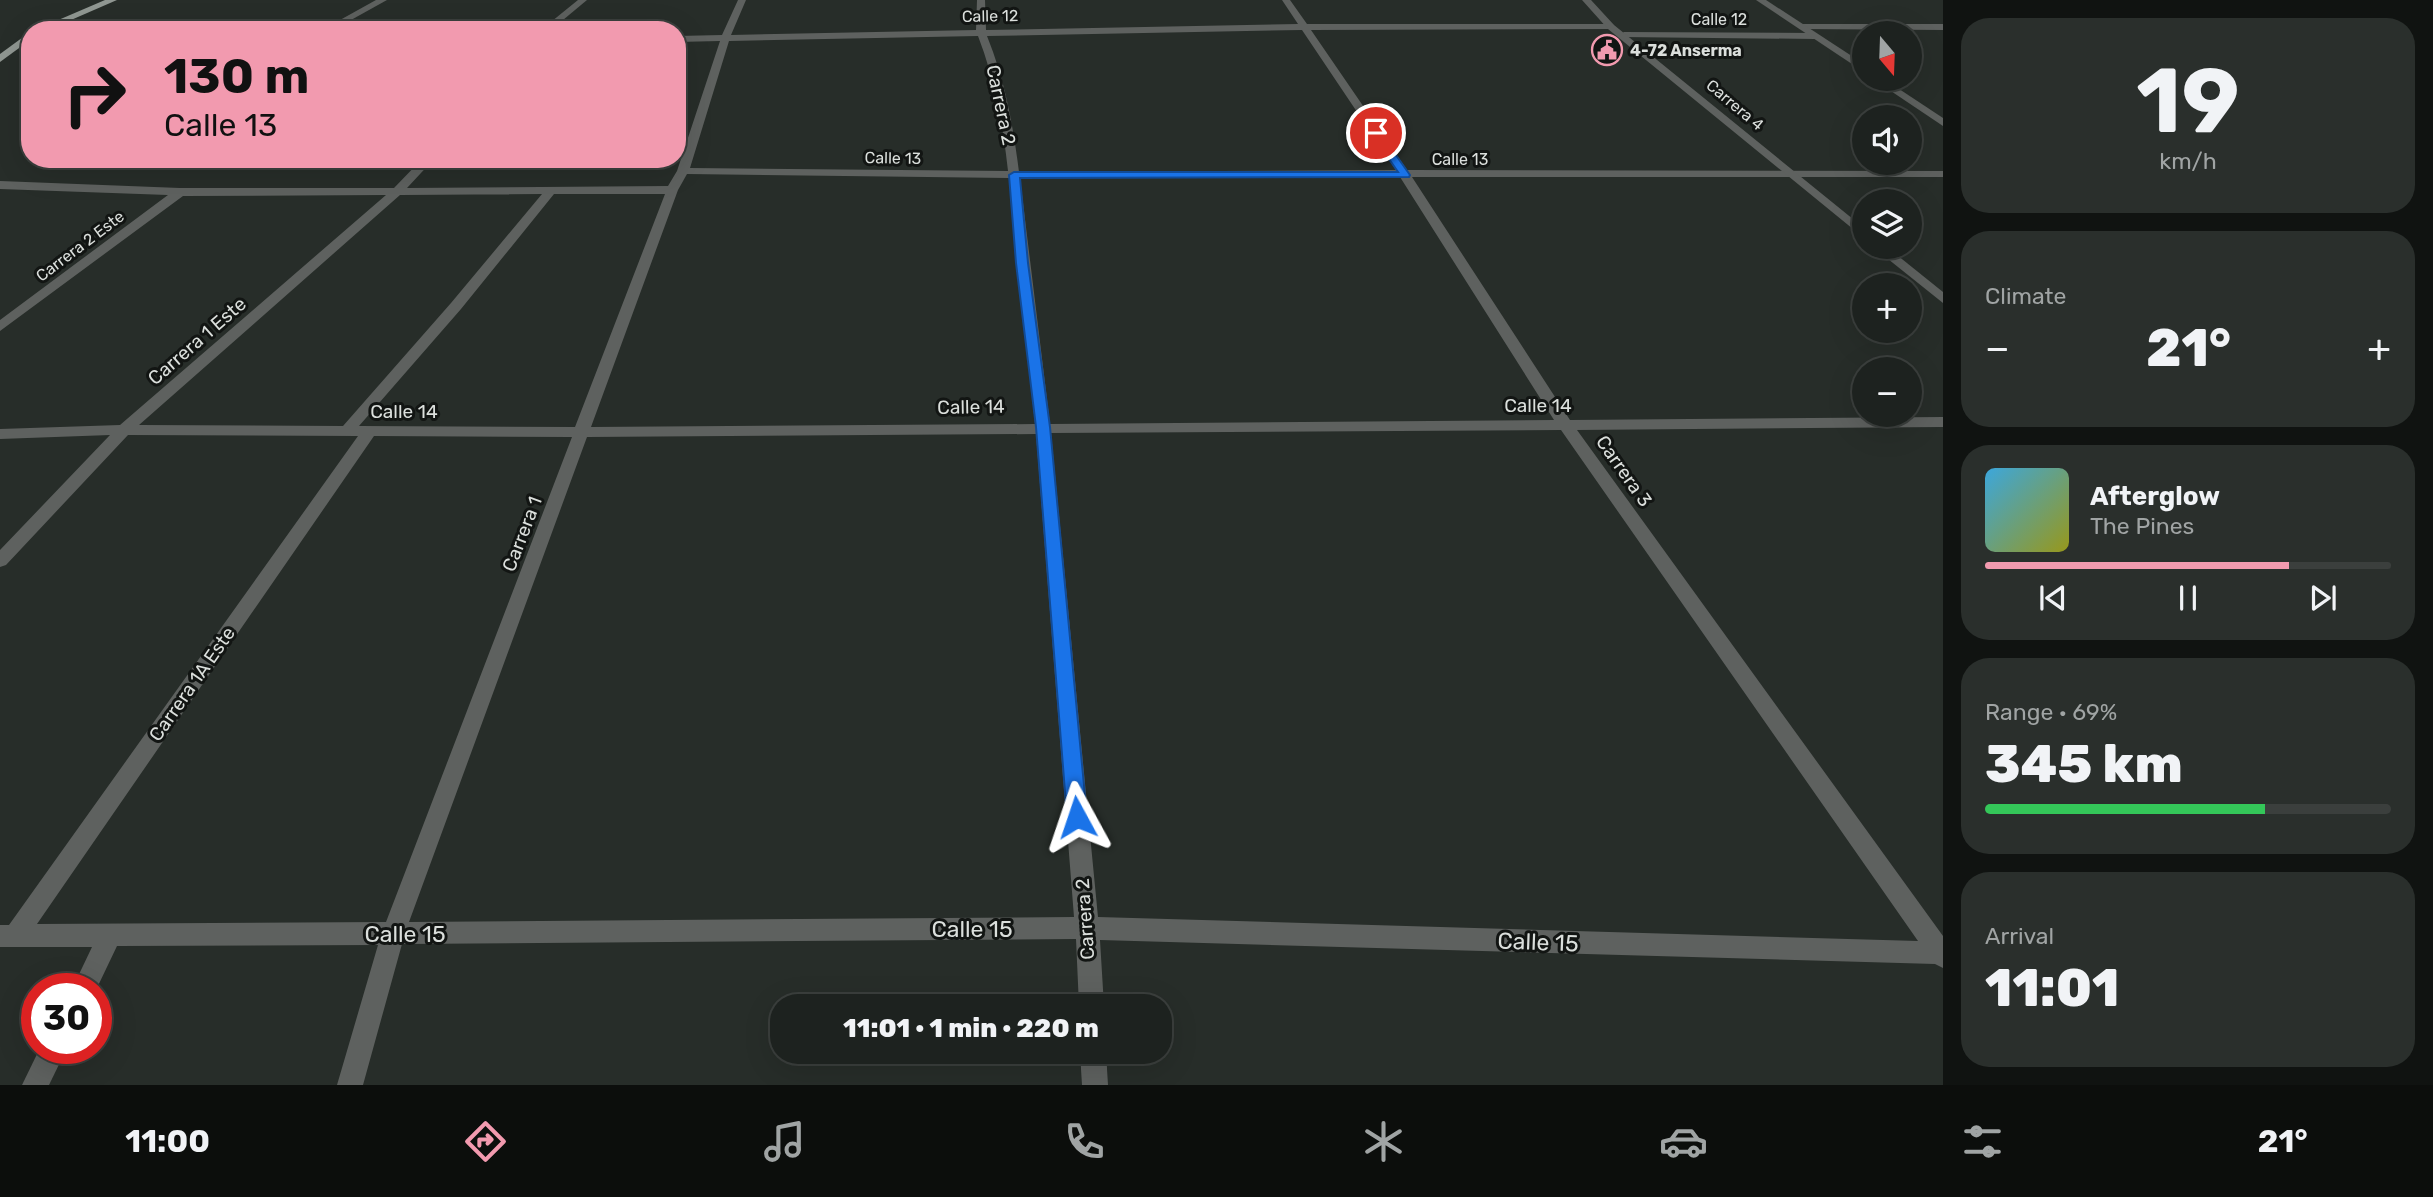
<!DOCTYPE html>
<meta charset="utf-8">
<style>
body{margin:0;font-family:Rubik,sans-serif;background:#2a2f2c;color:#f1f3f6;height:100vh;display:flex;flex-direction:column;font-size:26px;white-space:nowrap}
*{box-sizing:border-box;margin:0}
p{font-size:23px;color:#a0a4a4}
.icon{flex:none;width:38px;height:38px;fill:none;stroke:currentColor;stroke-width:2;stroke-linecap:round;stroke-linejoin:round}
.map{position:relative;flex:1;overflow:hidden}
.side{display:flex;flex-direction:column;gap:18px;padding:18px;background:#101311;width:490px}
.side>*{flex:none}
.hud{position:absolute;left:21px;top:21px;width:665px;height:147px;border-radius:28px;box-shadow:0 7px 28px #0002,0 0 0 2px #3b3f3d;background:#f29aaf;color:#111;overflow:hidden}
.needle{width:46px;rotate:161deg}
.controls{position:absolute;left:1852px;top:21px;display:grid;gap:14px}
.controls a{display:grid;place-items:center;width:70px;height:70px;border-radius:50%;background:#1d221f;box-shadow:0 7px 28px #0002,0 0 0 2px #3b3f3d;font-size:35px}
.speed{position:absolute;left:21px;top:973px;display:flex;gap:14px;font-size:35px;font-weight:700;text-align:center}
.speed>*{display:grid;place-content:center;width:91px;height:91px;border-radius:50%;background:#1d221f;box-shadow:0 7px 28px #0002,0 0 0 2px #3b3f3d;line-height:1}
.speed .limit{border:10px solid #d22;background:#fff;color:#111}
.pin{position:absolute;display:grid;place-items:center;width:60px;height:60px;color:#fff;margin:-30px;border:4px solid #fff;border-radius:50%;box-shadow:0 2px 7px #0007}
.me{position:absolute;width:77px;margin:-38px;rotate:355deg;stroke-linejoin:round;filter:drop-shadow(0 0 5px #0008)}
.turn{display:flex;align-items:center;gap:24px;height:147px;padding:0 28px;font-size:32px}
.turn .icon{width:91px;height:91px;stroke-width:2.5}
.turn b{display:block;font-size:49px;line-height:60px}
.big{font-size:52px;font-weight:800;line-height:1.1}
.side .widget{flex:1;display:flex;flex-direction:column;justify-content:center;gap:10px;min-width:0;padding:0 24px;border-radius:28px;background:#2a2f2c}
.side .dial{align-items:center;gap:0}
.dial b{font-size:91px;line-height:1}
.song{display:flex;align-items:center;gap:21px}
.cover{width:84px;height:84px;border-radius:10px;background:linear-gradient(135deg,hsl(200 70% 55%),hsl(60 70% 35%))}
.played{height:7px;border-radius:4px;background:linear-gradient(90deg,#f29aaf 75%,#3b3f3d 75%)}
.keys{display:flex;justify-content:space-around;direction:ltr}
.heat{display:flex;justify-content:space-between;align-items:center;font-size:38px;direction:ltr}
.charge{height:10px;border-radius:5px;background:linear-gradient(90deg,#34c759 69%,#3b3f3d 0)}
.trip{position:absolute;left:770px;top:994px;width:402px;height:70px;border-radius:28px;background:#1d221f;box-shadow:0 7px 28px #0002,0 0 0 2px #3b3f3d;font-weight:800;line-height:70px;text-align:center}
.tabs{display:flex;height:112px;justify-content:space-around;align-items:center;background:#0c0e0c;color:#a0a4a4}
.tabs .icon{width:49px;height:49px}
.tabs .current{color:#f29aaf}
.tabs b{font-size:32px;color:#f1f3f6}
main{display:flex;flex:1;min-height:0}
.map>svg:first-child{display:block}
.lines{fill:none;stroke-linecap:round;stroke-linejoin:round}
.minor{fill:#5e615f;fill-rule:evenodd}
.tertiary{fill:#5e615f;fill-rule:evenodd}
.primary{fill:#909792;fill-rule:evenodd}
.route{fill:#1a73e8;stroke:#114b97;stroke-width:2}
.labels{text-anchor:middle;dominant-baseline:central;stroke-width:6;stroke-linejoin:round;paint-order:stroke}
.far-street-label{font-size:16px;fill:#dbdfdc;stroke:#121513}
.far-poi-label{font-size:16px;font-weight:bold;fill:#dbdfdc;stroke:#121513;text-anchor:start}
.street-label{font-size:19px;fill:#dbdfdc;stroke:#121513}
.near-street-label{font-size:23px;fill:#dbdfdc;stroke:#121513}
</style>
<main>
<div class="map">
<svg width="1943" height="1085" viewBox="0 0 1943 1085">
<rect width="100%" height="100%" fill="#272d29"/>
<g class="lines">
<g class="minor">
<path d="M376,0H387L333,30H322Z"/>
<path d="M578,0H587L551,30H541Z"/>
<path d="M738,0H746L731,35L976,30L977,0H985L986,30L1298,24L1282,0H1290L1307,24H1611L1614,25V29L1311,30L1407,170L1943,171V177H1412L1570,420L1943,417V427L1577,430L1943,936V968L1935,964L1100,940L1104,1006H1079L1076,939L402,944L363,1085H337L378,945L117,946L96,990L72,989L92,947H0V925H9L358,436L128,435L6,565L0,567V550L110,435L0,439V429L120,425L386,195L183,196L0,331V320L168,195L0,189V181L180,188H394L422,159H434L407,188L668,186L677,171L720,41L677,42V36L722,35ZM1302,30L1396,170L1019,172C1013,125 1005,80 987,36ZM978,36C995,80 1003,125 1008,171L690,168L729,41ZM687,174L1009,178L1035,424L591,427L678,190ZM1400,177L1554,420L1050,424L1020,178ZM542,194L451,303L343,426L139,425L400,195ZM554,194H665L575,427L359,426L461,309ZM1561,430L1918,941L1098,917L1051,433ZM1036,434L1074,917L409,922L587,437ZM374,436L572,437L386,922L37,924Z"/>
<path d="M1803,24H1943V30L1800,29L1798,27Z"/>
<path d="M42,25L67,30H39V26Z"/>
<path d="M1624,32L1815,33L1820,36L1815,39L1621,37L1619,35Z"/>
<path d="M40,1048H67L49,1085H22Z"/>
<path d="M1080,1052H1106L1108,1085H1082Z"/>
</g>
<g class="tertiary">
<path d="M1582,0H1591L1614,25L1864,228V238L1608,29Z"/>
<path d="M1756,0H1766L1864,64V72Z"/>
<path d="M1873,79H1884L1943,118V126Z"/>
<path d="M1873,247H1887L1943,292V303Z"/>
</g>
<g class="primary">
<path d="M105,0H117L48,30H35Z"/>
<path d="M30,32V40L0,62V54Z"/>
</g>
</g>
<path class="route" d="M1372,131H1379L1410,175L1409,177L1020,178L1028,263L1050,427L1087,817L1084,823L1077,825L1070,823L1067,817L1036,427L1016,263L1009,175L1014,172H1398L1371,133Z"/>
<defs>
<g id="civic-ring" transform="scale(1.575)"><circle r="9.5" fill="#121513" stroke="#f29aaf" stroke-width="1.5"/><path d="M-.6-6.5H3V-4.5H.6V-3L4-1V1h2V6H-6V1h2V-1L-.6-3ZM-1.2 2.5V6h2.4V2.5Z" fill="#f29aaf"/></g>
</defs>
<g fill-rule="evenodd">
<use href="#civic-ring" x="1607" y="50"/>
</g>
<g class="labels">
<g class="far-street-label">
<text transform="translate(990 16) rotate(-1)">Calle 12</text>
<text x="1719" y="19">Calle 12</text>
<text transform="translate(1735 105) rotate(40)">Carrera 4</text>
<text transform="translate(893 158) rotate(1)">Calle 13</text>
<text x="1460" y="159">Calle 13</text>
<text transform="translate(80 246) rotate(-37)">Carrera 2 Este</text>
</g>
<g class="far-poi-label">
<text x="1630" y="50">4-72 Anserma</text>
</g>
<g class="street-label">
<text transform="translate(1001 105) rotate(78)">Carrera 2</text>
<text transform="translate(197 341) rotate(-41)">Carrera 1 Este</text>
<text x="1538" y="405">Calle 14</text>
<text transform="translate(971 407) rotate(-1)">Calle 14</text>
<text x="404" y="411">Calle 14</text>
<text transform="translate(1624 471) rotate(55)">Carrera 3</text>
<text transform="translate(522 534) rotate(-69)">Carrera 1</text>
<text transform="translate(192 684) rotate(-55)">Carrera 1A Este</text>
<text transform="translate(1085 919) rotate(-94)">Carrera 2</text>
</g>
<g class="near-street-label">
<text x="972" y="929">Calle 15</text>
<text x="405" y="934">Calle 15</text>
<text transform="translate(1538 942) rotate(2)">Calle 15</text>
</g>
</g>
</svg>
<div class="controls">
<a><svg class="needle" viewBox="-14 -14 28 28"><path d="M0-13l5 13h-10z" fill="#e53935"/><path d="M0 13l5-13h-10z" fill="#a0a4a4"/></svg></a>
<a><svg class="icon" aria-label="sound" viewBox="0 0 24 24"><path d="M4 9h4l5-4v14l-5-4H4zM17 9q2 3 0 6"/></svg></a>
<a><svg class="icon" aria-label="layers" viewBox="0 0 24 24"><path d="M12 4l9 5-9 5-9-5zM3 14l9 5 9-5"/></svg></a>
<a>+</a>
<a>−</a>
</div>
<div class="speed"><div class="limit">30</div></div>
<div class="pin" style="left:1376px;top:133px;background:#d93025"><svg class="icon" aria-label="arrive" viewBox="0 0 24 24"><path d="M6 21V4h12l-3 4 3 4H6"/></svg></div>
<svg class="me" style="left:1077px;top:817px" viewBox="-20 -20 40 40"><path d="M0-17L14 15 0 8-14 15z" fill="#1a73e8" stroke="#fff" stroke-width="4"/></svg>
<div class="trip">11:01 · 1 min · 220 m</div>
<div class="hud">
<div class="turn"><svg class="icon" aria-label="right" viewBox="0 0 24 24"><path d="M7 20v-9h11M14 6l5 5-5 5"/></svg><div><b>130 m</b>Calle 13</div></div>
</div>
</div>
<section class="side">
<div class="widget dial"><b>19</b><p>km/h</p></div>
<div class="widget"><p>Climate</p>
<div class="heat"><a>−</a><b class="big">21°</b><a>+</a></div>
</div>
<div class="widget">
<div class="song"><i class="cover"></i><div><b>Afterglow</b><p>The Pines</p></div></div>
<div class="played"></div>
<div class="keys"><svg class="icon" aria-label="previous" viewBox="0 0 24 24"><path d="M18 5L8 12l10 7zM5 5v14"/></svg><svg class="icon" aria-label="pause" viewBox="0 0 24 24"><path d="M8 5v14M16 5v14"/></svg><svg class="icon" aria-label="next" viewBox="0 0 24 24"><path d="M6 5l10 7-10 7zM19 5v14"/></svg></div>
</div>
<div class="widget"><p>Range · 69%</p><b class="big">345 km</b><div class="charge"></div></div>
<div class="widget"><p>Arrival</p><b class="big">11:01</b></div>
</section>
</main>
<nav class="tabs">
<b>11:00</b>
<svg class="icon current" aria-label="directions" viewBox="0 0 24 24"><path d="M12 3l9 9-9 9-9-9zM9 14v-3h6M13 9l2 2-2 2"/></svg>
<svg class="icon" aria-label="music" viewBox="0 0 24 24"><path d="M9 18V5l10-2v13"/><circle cx="6" cy="18" r="3"/><circle cx="16" cy="16" r="3"/></svg>
<svg class="icon" aria-label="phone" viewBox="0 0 24 24"><path d="M5 4h4l2 5-3 2q2 4 5 5l2-3 5 2v4C11 20 4 13 5 4z"/></svg>
<svg class="icon" aria-label="climate" viewBox="0 0 24 24"><path d="M12 3v18M4 7l16 10M4 17L20 7"/></svg>
<svg class="icon" aria-label="car" viewBox="0 0 24 24"><path d="M5 17H2v-5l4-1 3-4h7l3 4 3 1v5h-3M9 17h6M6 11h13"/><circle cx="7" cy="17" r="2"/><circle cx="17" cy="17" r="2"/></svg>
<svg class="icon" aria-label="filters" viewBox="0 0 24 24"><path d="M4 7h16M4 17h16"/><circle cx="9" cy="7" r="2"/><circle cx="15" cy="17" r="2"/></svg>
<b>21°</b>
</nav>
